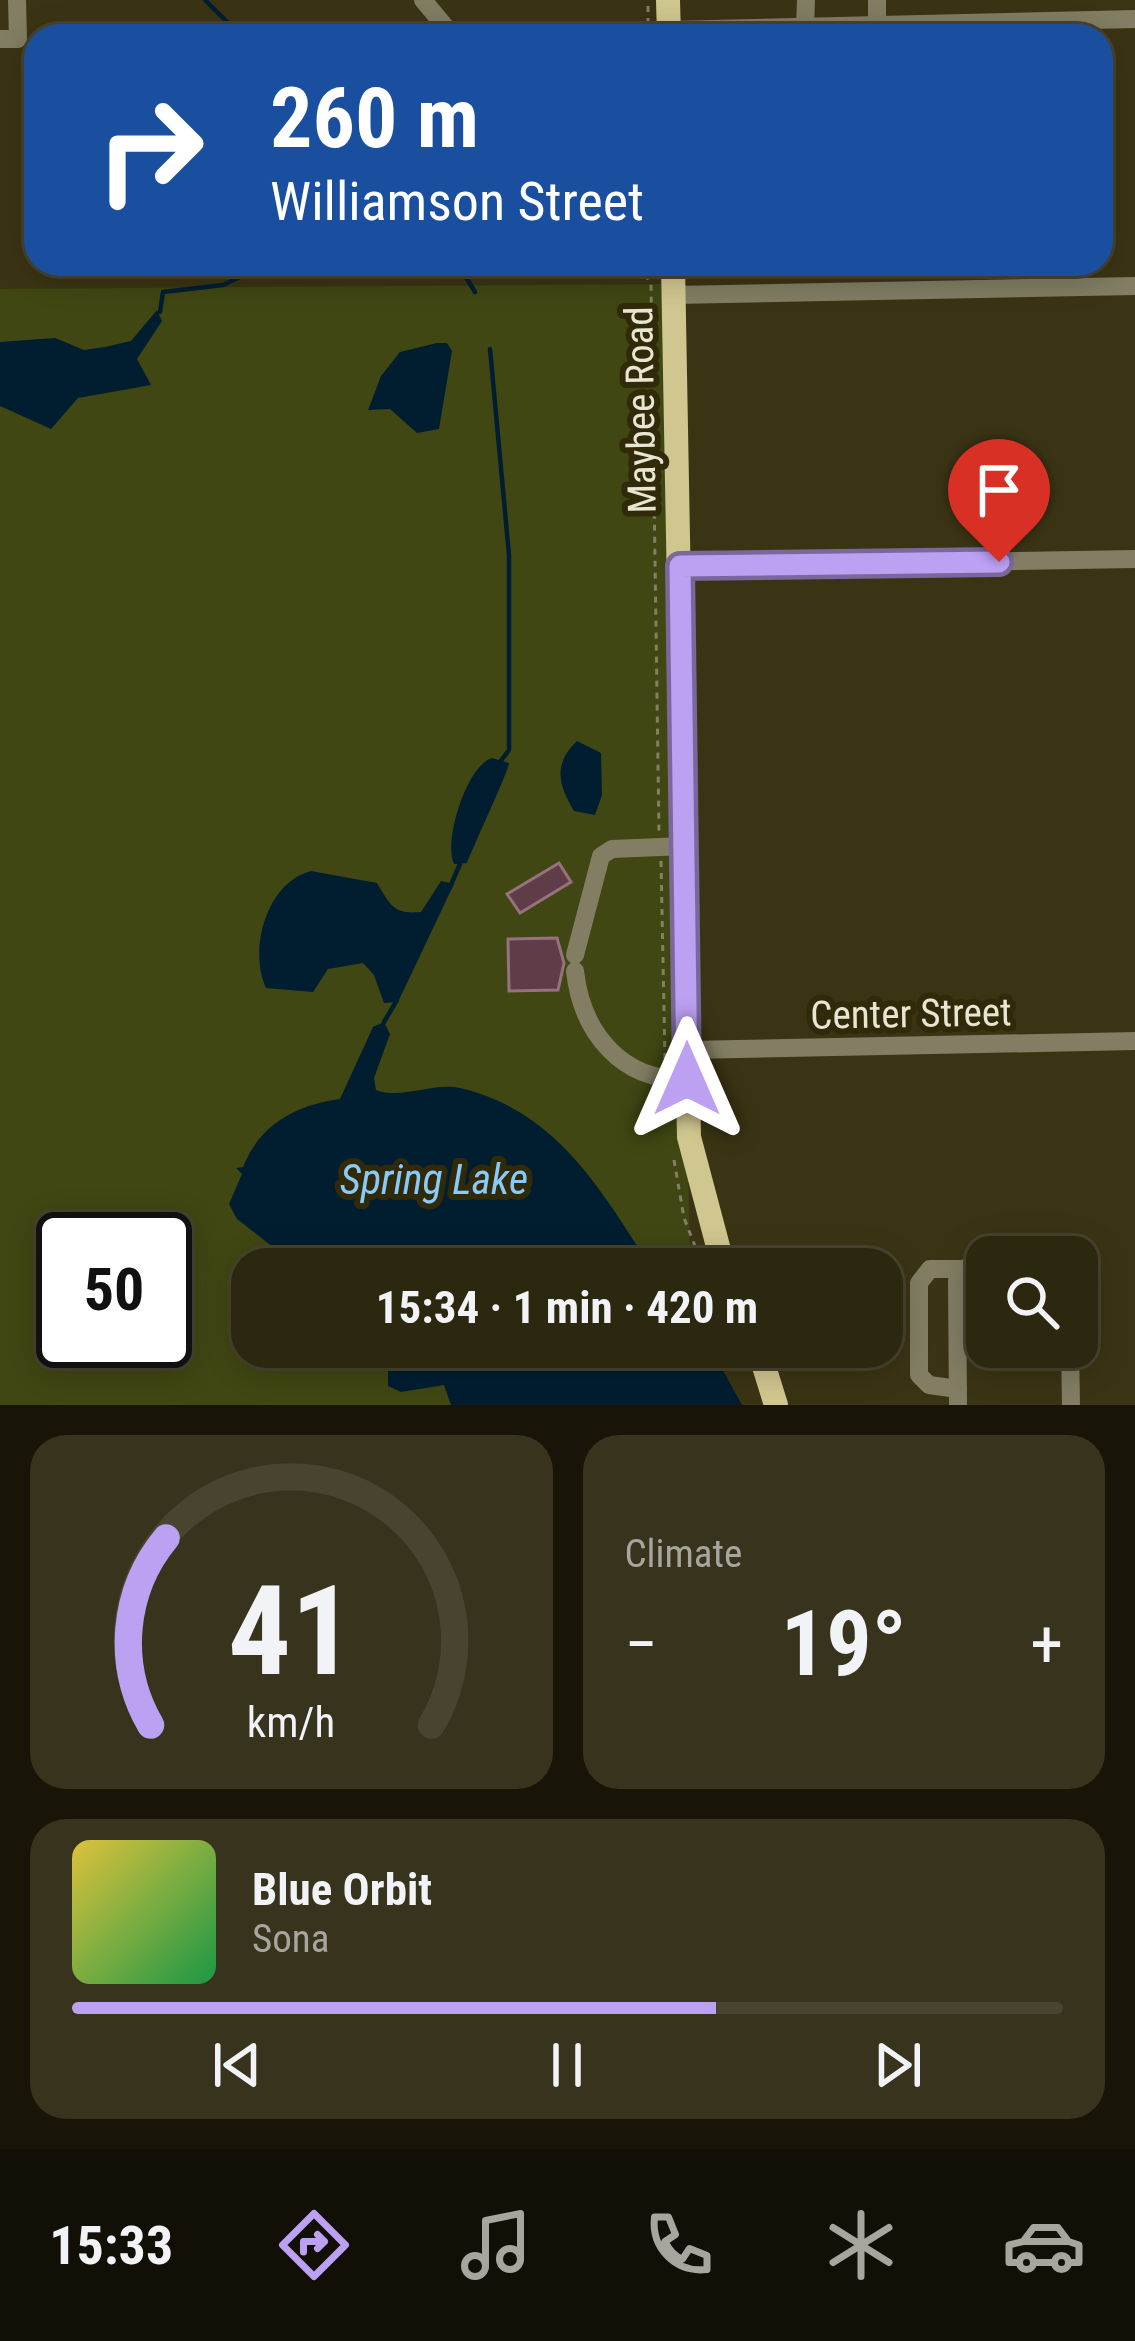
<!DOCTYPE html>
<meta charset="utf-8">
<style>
body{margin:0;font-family:"Roboto Condensed",sans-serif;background:#38331d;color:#f1f3f6;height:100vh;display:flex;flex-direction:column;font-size:45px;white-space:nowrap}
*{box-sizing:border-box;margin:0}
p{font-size:39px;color:#a6a59e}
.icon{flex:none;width:66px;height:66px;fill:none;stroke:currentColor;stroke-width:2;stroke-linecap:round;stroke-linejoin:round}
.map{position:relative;height:1405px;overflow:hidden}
.panel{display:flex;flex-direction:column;gap:30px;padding:30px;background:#181508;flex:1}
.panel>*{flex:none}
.hud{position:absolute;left:24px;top:24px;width:1089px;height:252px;border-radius:36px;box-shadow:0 6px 30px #0003,0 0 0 3px #48442f;background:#1a4fa0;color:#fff;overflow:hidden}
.controls{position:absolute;left:966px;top:1236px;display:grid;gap:24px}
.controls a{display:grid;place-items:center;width:132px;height:132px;border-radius:24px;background:#2c270f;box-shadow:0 6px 30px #0003,0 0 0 3px #48442f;font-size:60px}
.speed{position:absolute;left:36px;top:1212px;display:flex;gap:24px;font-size:60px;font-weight:700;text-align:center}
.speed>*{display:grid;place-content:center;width:156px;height:156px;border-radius:50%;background:#2c270f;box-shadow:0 6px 30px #0003,0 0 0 3px #48442f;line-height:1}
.speed .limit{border:6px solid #111;border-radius:18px;background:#fff;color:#111}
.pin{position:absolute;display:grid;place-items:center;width:102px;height:102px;color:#fff;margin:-123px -51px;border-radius:50% 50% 50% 0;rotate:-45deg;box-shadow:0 0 12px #0007}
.pin .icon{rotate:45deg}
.me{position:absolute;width:132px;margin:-66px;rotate:0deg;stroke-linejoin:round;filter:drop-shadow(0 0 9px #0008)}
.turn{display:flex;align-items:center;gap:42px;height:252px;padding:0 48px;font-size:54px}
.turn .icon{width:156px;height:156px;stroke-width:2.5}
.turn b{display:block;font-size:84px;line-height:102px}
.big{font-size:90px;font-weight:700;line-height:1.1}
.panel .widget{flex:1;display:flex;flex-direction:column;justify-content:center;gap:18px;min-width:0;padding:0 42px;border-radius:36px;background:#38331d}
.panel .dial{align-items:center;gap:0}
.dial svg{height:312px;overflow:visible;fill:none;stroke:#48442f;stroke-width:7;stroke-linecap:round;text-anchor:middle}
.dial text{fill:#f1f3f6;stroke:none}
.song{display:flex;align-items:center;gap:36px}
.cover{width:144px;height:144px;border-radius:18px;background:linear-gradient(135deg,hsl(50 70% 55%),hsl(140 70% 35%))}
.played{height:12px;border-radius:6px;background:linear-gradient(90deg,#bca0f2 65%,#48442f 65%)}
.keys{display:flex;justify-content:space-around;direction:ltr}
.heat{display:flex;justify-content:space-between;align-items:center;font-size:66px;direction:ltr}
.panel .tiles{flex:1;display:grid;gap:30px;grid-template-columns:1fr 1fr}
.widget:last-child{grid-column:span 2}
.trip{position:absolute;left:231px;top:1248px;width:672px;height:120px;border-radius:36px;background:#2c270f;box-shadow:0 6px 30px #0003,0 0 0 3px #48442f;font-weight:700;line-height:120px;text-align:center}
.dock{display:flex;height:192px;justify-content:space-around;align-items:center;background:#121006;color:#a6a59e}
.dock .icon{width:84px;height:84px}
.dock .selected{color:#bca0f2}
.dock b{font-size:54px;color:#f1f3f6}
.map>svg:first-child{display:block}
.green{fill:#404712;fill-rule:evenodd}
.water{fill:#011e31}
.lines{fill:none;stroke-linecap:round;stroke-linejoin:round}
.stream{stroke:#011e31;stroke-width:4.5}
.building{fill:#5e3d49;stroke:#96717e;stroke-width:3}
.path{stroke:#857f65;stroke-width:3;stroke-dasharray:6 6;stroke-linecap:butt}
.minor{stroke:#827d63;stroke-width:18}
.major{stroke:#d0c68f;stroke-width:24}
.route-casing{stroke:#7a689d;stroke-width:30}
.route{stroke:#bca0f2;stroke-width:21}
.labels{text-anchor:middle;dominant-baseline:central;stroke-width:12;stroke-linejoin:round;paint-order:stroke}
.street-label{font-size:39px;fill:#e9e5d3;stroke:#312a09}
.water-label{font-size:42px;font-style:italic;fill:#8ac9f8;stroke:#312a09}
</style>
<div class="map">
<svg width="1135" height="1405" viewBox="0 0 1135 1405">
<rect width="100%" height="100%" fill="#3b3414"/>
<path class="green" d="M672,284L690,1269H252V1347H691L692,1405H0V289ZM63,1239H165V1341H63Z"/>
<g class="water">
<path d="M157,310L162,321L137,359L151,385L78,398L51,429L0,406V342L55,338L84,350L105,347L131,341Z"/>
<path d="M437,343H447L452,351L439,429L417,433L390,409L368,410L381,376L400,352Z"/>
<path d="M577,741L601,753L602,795L595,815L574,811C558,784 553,764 577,741Z"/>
<path d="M492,758L509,763C509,770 474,845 467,863L454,864C443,841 467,765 492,758Z"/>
<path d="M311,871L377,883C390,904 393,915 421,912L441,881L454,884L398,1002L384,1003L374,975L363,963L328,969L313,992L266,988C248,949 267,882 311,871Z"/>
<path d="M384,1022L390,1034L374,1078L376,1090C403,1100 432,1082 460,1088C558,1111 602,1192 652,1269H301L237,1219L229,1204L242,1174L236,1168L243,1167C260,1124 296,1105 340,1099L373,1027Z"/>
<path d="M385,1347H710L742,1405H451L444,1385L401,1392L388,1386V1371L397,1357Z"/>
</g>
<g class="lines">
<g class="stream">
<path d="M205,0L241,36"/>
<path d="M458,264L475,292"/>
<path d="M160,312L163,292L223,285L268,264"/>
<path d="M490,349L509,555V750L500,762"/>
<path d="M450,887L460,864"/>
<path d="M384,1022L397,1000"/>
</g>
</g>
<g class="building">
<path d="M559,863L571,882L520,913L507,894Z"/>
<path d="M557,938L564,963L558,990L509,991L508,939Z"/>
</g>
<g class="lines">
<g class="path">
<path d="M648,36V0"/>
<path d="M639,264L651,284L659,833"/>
<path d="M661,861L665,1061"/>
<path d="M674,1160L684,1218L704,1269"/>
</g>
<g class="minor">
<path d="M423,0L453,36"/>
<path d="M877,0V24"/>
<path d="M805,26L806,0"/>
<path d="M669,30L1135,19"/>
<path d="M0,39H18L17,0"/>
<path d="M674,295L1135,286"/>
<path d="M680,567L1135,559"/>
<path d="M575,955L601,856L612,849L685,846"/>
<path d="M575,971C582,1034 623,1082 687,1079"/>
<path d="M687,1050L1135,1041"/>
<path d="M1070,1347L1071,1405"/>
<path d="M958,1389L929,1385L919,1375V1283L930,1269H962"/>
<path d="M958,1405L957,1281L962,1269L987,1263"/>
</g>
<g class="major">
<path d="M668,0L669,36"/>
<path d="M673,264L689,1137L724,1269"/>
<path d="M758,1347L776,1405"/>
</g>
</g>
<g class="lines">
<g class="route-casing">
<path id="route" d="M687,1079L680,566L999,562"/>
</g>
<use href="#route" class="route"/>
</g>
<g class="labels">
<g class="street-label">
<text transform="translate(641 410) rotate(-91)">Maybee Road</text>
<text transform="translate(911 1014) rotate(-1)">Center Street</text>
</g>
<g class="water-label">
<text x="434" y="1179">Spring Lake</text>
</g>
</g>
</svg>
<div class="controls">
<a><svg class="icon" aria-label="search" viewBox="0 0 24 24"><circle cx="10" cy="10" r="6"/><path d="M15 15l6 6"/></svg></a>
</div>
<div class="speed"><div class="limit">50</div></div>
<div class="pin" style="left:999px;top:562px;background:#d93025"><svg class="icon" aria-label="arrive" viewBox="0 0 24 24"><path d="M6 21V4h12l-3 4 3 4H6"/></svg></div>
<svg class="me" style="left:687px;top:1079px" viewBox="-20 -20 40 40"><path d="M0-17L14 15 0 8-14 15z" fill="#bca0f2" stroke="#fff" stroke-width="4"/></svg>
<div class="trip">15:34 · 1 min · 420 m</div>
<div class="hud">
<div class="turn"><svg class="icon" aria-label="right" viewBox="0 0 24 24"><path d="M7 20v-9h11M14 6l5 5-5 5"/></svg><div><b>260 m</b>Williamson Street</div></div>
</div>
</div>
<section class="panel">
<div class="tiles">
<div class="widget dial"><svg viewBox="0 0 100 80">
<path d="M14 69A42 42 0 1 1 86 69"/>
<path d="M14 69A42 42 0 0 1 18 21" stroke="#bca0f2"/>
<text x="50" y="56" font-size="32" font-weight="700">41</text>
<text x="50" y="72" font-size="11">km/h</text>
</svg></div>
<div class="widget"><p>Climate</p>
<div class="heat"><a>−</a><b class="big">19°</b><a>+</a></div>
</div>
<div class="widget">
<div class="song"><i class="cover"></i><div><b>Blue Orbit</b><p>Sona</p></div></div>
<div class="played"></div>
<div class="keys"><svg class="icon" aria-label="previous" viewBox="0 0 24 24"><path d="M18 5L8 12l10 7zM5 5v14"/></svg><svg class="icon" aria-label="pause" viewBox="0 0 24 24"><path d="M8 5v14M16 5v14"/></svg><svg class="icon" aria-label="next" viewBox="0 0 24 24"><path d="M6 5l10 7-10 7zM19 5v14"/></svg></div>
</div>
</div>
</section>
<nav class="dock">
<b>15:33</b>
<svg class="icon selected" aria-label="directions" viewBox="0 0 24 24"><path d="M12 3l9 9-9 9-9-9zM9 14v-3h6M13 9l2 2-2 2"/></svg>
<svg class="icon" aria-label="music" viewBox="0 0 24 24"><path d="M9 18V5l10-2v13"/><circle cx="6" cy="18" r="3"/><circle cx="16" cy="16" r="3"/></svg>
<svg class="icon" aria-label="phone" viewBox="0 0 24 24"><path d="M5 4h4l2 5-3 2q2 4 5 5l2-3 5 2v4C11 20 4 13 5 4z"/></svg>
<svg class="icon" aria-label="climate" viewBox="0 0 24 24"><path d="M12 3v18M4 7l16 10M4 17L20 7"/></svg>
<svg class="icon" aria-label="car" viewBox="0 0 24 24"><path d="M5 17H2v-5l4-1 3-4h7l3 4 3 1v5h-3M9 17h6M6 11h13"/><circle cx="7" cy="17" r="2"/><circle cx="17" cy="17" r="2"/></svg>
</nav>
